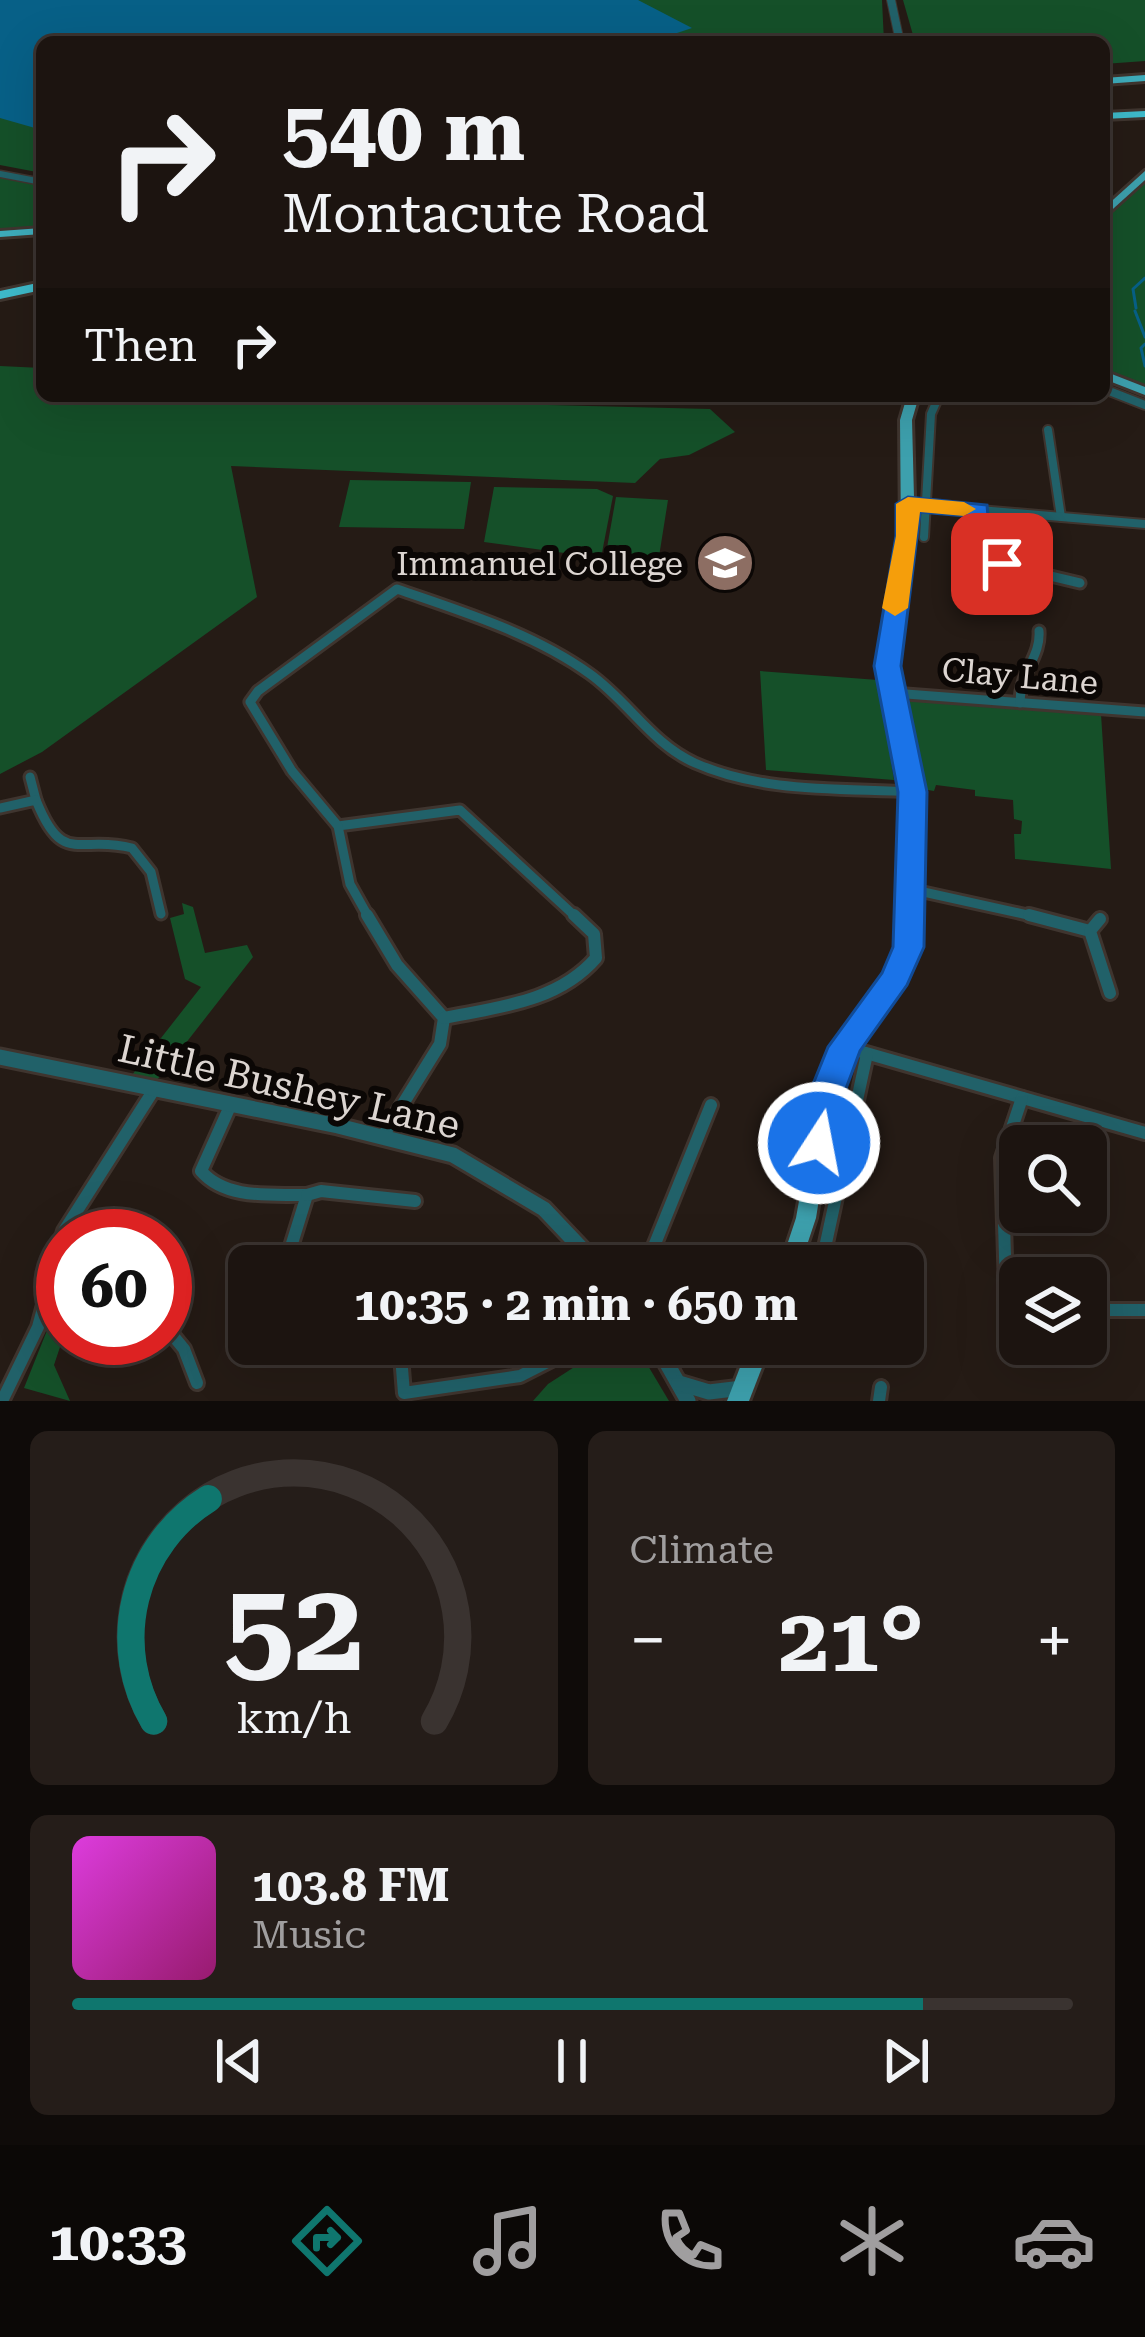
<!DOCTYPE html>
<meta charset="utf-8">
<style>
body{margin:0;font-family:"Roboto Serif",serif;background:#251d19;color:#f1f3f6;height:100vh;display:flex;flex-direction:column;font-size:45px;white-space:nowrap}
*{box-sizing:border-box;margin:0}
p{font-size:39px;color:#a09e9f}
.icon{flex:none;width:66px;height:66px;fill:none;stroke:currentColor;stroke-width:2;stroke-linecap:round;stroke-linejoin:round}
.map{position:relative;height:1401px;overflow:hidden}
.drawer{display:flex;flex-direction:column;gap:30px;padding:30px;background:#0f0b09;flex:1}
.drawer>*{flex:none}
.guide{position:absolute;left:36px;top:36px;width:1074px;height:366px;border-radius:18px;box-shadow:0 12px 48px #0002,0 0 0 3px #3a3330;background:#1c1410;color:#f1f3f6;overflow:hidden}
.tools{position:absolute;left:999px;top:1125px;display:grid;gap:24px}
.tools a{display:grid;place-items:center;width:108px;height:108px;border-radius:18px;background:#1c1410;box-shadow:0 12px 48px #0002,0 0 0 3px #3a3330;font-size:60px}
.speed{position:absolute;left:36px;top:1209px;display:flex;gap:24px;font-size:60px;font-weight:700;text-align:center}
.speed>*{display:grid;place-content:center;width:156px;height:156px;border-radius:50%;background:#1c1410;box-shadow:0 12px 48px #0002,0 0 0 3px #3a3330;line-height:1}
.speed .limit{border:18px solid #d22;background:#fff;color:#111}
.pin{position:absolute;display:grid;place-items:center;width:102px;height:102px;color:#fff;margin:-51px;border-radius:24px;box-shadow:0 6px 18px #0006}
.me{position:absolute;width:132px;margin:-66px;rotate:11deg;stroke-linejoin:round;filter:drop-shadow(0 0 9px #0008)}
.turn{display:flex;align-items:center;gap:42px;height:252px;padding:0 48px;font-size:54px}
.turn .icon{width:156px;height:156px;stroke-width:2.5}
.turn b{display:block;font-size:84px;line-height:102px}
.then{display:flex;align-items:center;height:114px;padding:0 48px;background:#0003;gap:24px;font-size:45px}
.big{font-size:90px;font-weight:700;line-height:1.1}
.drawer .tile{flex:1;display:flex;flex-direction:column;justify-content:center;gap:18px;min-width:0;padding:0 42px;border-radius:18px;background:#251d19}
.drawer .dial{align-items:center;gap:0}
.dial svg{height:312px;overflow:visible;fill:none;stroke:#3a3330;stroke-width:7;stroke-linecap:round;text-anchor:middle}
.dial text{fill:#f1f3f6;stroke:none}
.song{display:flex;align-items:center;gap:36px}
.cover{width:144px;height:144px;border-radius:18px;background:linear-gradient(135deg,hsl(300 70% 55%),hsl(320 70% 35%))}
.played{height:12px;border-radius:6px;background:linear-gradient(90deg,#0f766e 85%,#3a3330 85%)}
.keys{display:flex;justify-content:space-around;direction:ltr}
.heat{display:flex;justify-content:space-between;align-items:center;font-size:66px;direction:ltr}
.drawer .tiles{flex:1;display:grid;gap:30px;grid-template-columns:1fr 1fr}
.tile:last-child{grid-column:span 2}
.trip{position:absolute;left:228px;top:1245px;width:696px;height:120px;border-radius:18px;background:#1c1410;box-shadow:0 12px 48px #0002,0 0 0 3px #3a3330;font-weight:700;line-height:120px;text-align:center}
.dock{display:flex;height:192px;justify-content:space-around;align-items:center;background:#0b0806;color:#a09e9f}
.dock .icon{width:84px;height:84px}
.dock .active{color:#0f766e}
.dock b{font-size:54px;color:#f1f3f6}
.map>svg:first-child{display:block}
.green{fill:#155029}
.water{fill:#076087}
.lines{fill:none;stroke-linecap:round;stroke-linejoin:round}
.stream{stroke:#076087;stroke-width:3}
.minor-far3-casing{stroke:#3f352f;stroke-width:9}
.minor-far2-casing{stroke:#3f352f;stroke-width:12}
.minor-far1-casing{stroke:#3f352f;stroke-width:15}
.minor-casing{stroke:#3f352f;stroke-width:18}
.tertiary-far1-casing{stroke:#3f352f;stroke-width:10}
.tertiary-casing{stroke:#3f352f;stroke-width:21}
.primary-casing{stroke:#3f352f;stroke-width:6}
.trunk-casing{stroke:#3f352f;stroke-width:6}
.motorway-casing{stroke:#3f352f;stroke-width:6}
.minor-far3{stroke:#216169;stroke-width:6}
.minor-far2{stroke:#216169;stroke-width:8}
.minor-far1{stroke:#216169;stroke-width:9}
.minor{stroke:#216169;stroke-width:12}
.tertiary-far1{stroke:#216169;stroke-width:8}
.tertiary{stroke:#216169;stroke-width:15}
.primary{fill:#3da0ad;fill-rule:evenodd}
.trunk{fill:#3eadbc;fill-rule:evenodd}
.motorway{fill:#3ebaca;fill-rule:evenodd}
.route{fill:#1a73e8;stroke:#114b97;stroke-width:3}
.slow{fill:#f59e0b}
.labels{text-anchor:middle;dominant-baseline:central;stroke-width:12;stroke-linejoin:round;paint-order:stroke}
.poi-label{font-size:33px;fill:#dcd5d1;stroke:#0b0705;text-anchor:end}
.street-label{font-size:33px;fill:#dcd5d1;stroke:#0b0705}
.near-street-label{font-size:39px;fill:#dcd5d1;stroke:#0b0705}
</style>
<div class="map">
<svg width="1145" height="1401" viewBox="0 0 1145 1401">
<rect width="100%" height="100%" fill="#251b15"/>
<g class="green">
<path d="M0,0H882L884,42H42V173L0,165Z"/>
<path d="M903,0H1145V61L1104,64V42H915Z"/>
<path d="M0,176L42,184V229L0,232Z"/>
<path d="M1145,178V386L1104,370V219Z"/>
<path d="M0,366L42,368V396H398L430,402L710,409L735,432L689,455L660,459L635,483L231,466L257,597L42,752L0,774Z"/>
<path d="M350,480L471,482L464,529L339,527Z"/>
<path d="M494,487L597,489L613,496L601,558L484,542Z"/>
<path d="M616,497L668,500L658,563L605,559Z"/>
<path d="M760,671L878,680L894,780L766,770Z"/>
<path d="M901,698L1101,714L1111,869L1015,859L1014,834H1021L1022,821L1014,819L1013,800L975,796V790L936,785L934,791L922,789Z"/>
<path d="M182,903L193,907L205,953L247,945L253,957L157,1080L132,1075L201,987L185,979L170,918L184,914Z"/>
<path d="M63,1311V1338L54,1365L70,1401L24,1388L50,1323Z"/>
<path d="M610,1344H635L669,1401H533L548,1384Z"/>
</g>
<path class="water" d="M0,0H638L692,28L650,42L571,38L541,42H42V130L0,118Z"/>
<g class="lines">
<g class="stream">
<path d="M1136,308L1133,289L1145,278"/>
<path d="M1135,311L1145,337"/>
<path d="M1145,344L1141,348L1145,366"/>
</g>
<g class="minor-far3-casing">
<path id="minor-far3" d="M0,174L42,182"/>
</g>
<g class="minor-far2-casing">
<g id="minor-far2">
<path d="M1104,389L1145,405"/>
<path d="M1048,430L1061,517"/>
<path d="M908,504L1145,524"/>
<path d="M924,537L931,414L939,396"/>
<path d="M978,537L979,510"/>
</g>
</g>
<g class="minor-far1-casing">
<g id="minor-far1">
<path d="M978,534L996,563L1080,583"/>
<path d="M893,693L1145,712"/>
<path d="M1020,703C1020,671 1041,657 1039,631"/>
<path d="M30,777L36,800"/>
<path d="M0,808L36,800C63,868 79,834 132,848L151,872L161,914"/>
<path d="M338,826L460,810L577,918"/>
<path d="M910,889L1041,918"/>
<path d="M369,918L350,884L338,826L292,771L250,702L258,691L397,589C463,612 533,633 590,674C628,701 652,744 695,763C762,793 841,788 913,792"/>
</g>
</g>
<g class="minor-casing">
<g id="minor">
<path d="M367,915L397,965L444,1018L440,1044L383,1136"/>
<path d="M1029,915L1090,931"/>
<path d="M1100,919L1090,931L1110,993"/>
<path d="M444,1018C498,1007 558,1002 596,958L594,934L574,915"/>
<path d="M845,1047L1145,1133"/>
<path d="M231,1104L201,1171C226,1200 272,1194 307,1195L285,1266"/>
<path d="M307,1195L321,1191L415,1201"/>
<path d="M646,1266L711,1105"/>
<path d="M821,1266L867,1054"/>
<path d="M1020,1305L1006,1289L1002,1158L1022,1098"/>
<path d="M1086,1310H1145"/>
<path d="M165,1326L184,1349L197,1383"/>
<path d="M400,1344L404,1393L520,1376L583,1344"/>
<path d="M2,1401L38,1327L64,1231L155,1088"/>
<path d="M879,1401L881,1387"/>
</g>
</g>
<g class="tertiary-far1-casing">
<path id="tertiary-far1" d="M891,0L900,42"/>
</g>
<g class="tertiary-casing">
<g id="tertiary">
<path d="M0,1057L338,1126L453,1155L544,1209L598,1266"/>
<path d="M656,1344L688,1401"/>
<path d="M679,1383L709,1392L742,1388"/>
</g>
</g>
<g class="primary-casing">
<g id="primary">
<path d="M1145,171V180L1104,217V208Z"/>
<path d="M1104,371L1145,387V395L1104,379Z"/>
<path d="M907,396H919L912,420L915,536L894,666L921,792L918,947L902,981L850,1056L836,1094L816,1218L800,1266H780L796,1218L818,1094L832,1054L888,975L900,947L905,792L880,666L901,536L900,420Z"/>
<path d="M749,1344H771L749,1401H727Z"/>
</g>
</g>
<g class="trunk-casing">
<g id="trunk">
<path d="M1145,75V81L1104,84V78Z"/>
<path d="M42,228V234L0,237V231Z"/>
</g>
</g>
<g class="motorway-casing">
<g id="motorway">
<path d="M1145,111V117L1104,119V113Z"/>
<path d="M42,282V290L0,299V291Z"/>
</g>
</g>
<use href="#minor-far3" class="minor-far3"/>
<use href="#minor-far2" class="minor-far2"/>
<use href="#minor-far1" class="minor-far1"/>
<use href="#minor" class="minor"/>
<use href="#tertiary-far1" class="tertiary-far1"/>
<use href="#tertiary" class="tertiary"/>
<use href="#primary" class="primary"/>
<use href="#trunk" class="trunk"/>
<use href="#motorway" class="motorway"/>
</g>
<path class="route" d="M908,497L987,505L990,539L1015,564L1002,572C974,564 966,544 966,516L920,512L901,666L927,792L924,947L907,985L860,1051L844,1094L831,1152L819,1156L806,1152L801,1143L809,1094L828,1047L882,973L893,947L898,792L874,666L896,536V504Z"/>
<path class="slow" d="M908,497L964,502L976,509L964,516L920,512L908,608L895,616L882,608L896,536V504Z"/>
<defs>
<g id="school-disc" transform="scale(3)"><circle r="9.5" fill="#8d6e63" stroke="#0b0705"/><path d="M0-5L7-2L0 1L-7-2ZM-4 1L0 2.5L4 1V4Q0 6-4 4Z" fill="#fff"/></g>
</defs>
<g fill-rule="evenodd">
<use href="#school-disc" x="725" y="563"/>
</g>
<g class="labels">
<g class="poi-label">
<text x="683" y="563">Immanuel College</text>
</g>
<g class="street-label">
<text transform="translate(1020 676) rotate(5)">Clay Lane</text>
</g>
<g class="near-street-label">
<text transform="translate(289 1087) rotate(13)">Little Bushey Lane</text>
</g>
</g>
</svg>
<div class="tools">
<a><svg class="icon" aria-label="search" viewBox="0 0 24 24"><circle cx="10" cy="10" r="6"/><path d="M15 15l6 6"/></svg></a>
<a><svg class="icon" aria-label="layers" viewBox="0 0 24 24"><path d="M12 4l9 5-9 5-9-5zM3 14l9 5 9-5"/></svg></a>
</div>
<div class="speed"><div class="limit">60</div></div>
<div class="pin" style="left:1002px;top:564px;background:#d93025"><svg class="icon" aria-label="arrive" viewBox="0 0 24 24"><path d="M6 21V4h12l-3 4 3 4H6"/></svg></div>
<svg class="me" style="left:819px;top:1143px" viewBox="-20 -20 40 40"><circle r="17" fill="#1a73e8" stroke="#fff" stroke-width="3"/><path d="M0-11L8 9 0 5-8 9z" fill="#fff"/></svg>
<div class="trip">10:35 · 2 min · 650 m</div>
<div class="guide">
<div class="turn"><svg class="icon" aria-label="right" viewBox="0 0 24 24"><path d="M7 20v-9h11M14 6l5 5-5 5"/></svg><div><b>540 m</b>Montacute Road</div></div>
<div class="then">Then<svg class="icon" aria-label="right" viewBox="0 0 24 24"><path d="M7 20v-9h11M14 6l5 5-5 5"/></svg></div>
</div>
</div>
<section class="drawer">
<div class="tiles">
<div class="tile dial"><svg viewBox="0 0 100 80">
<path d="M14 69A42 42 0 1 1 86 69"/>
<path d="M14 69A42 42 0 0 1 28 12" stroke="#0f766e"/>
<text x="50" y="56" font-size="32" font-weight="700">52</text>
<text x="50" y="72" font-size="11">km/h</text>
</svg></div>
<div class="tile"><p>Climate</p>
<div class="heat"><a>−</a><b class="big">21°</b><a>+</a></div>
</div>
<div class="tile">
<div class="song"><i class="cover"></i><div><b>103.8 FM</b><p>Music</p></div></div>
<div class="played"></div>
<div class="keys"><svg class="icon" aria-label="previous" viewBox="0 0 24 24"><path d="M18 5L8 12l10 7zM5 5v14"/></svg><svg class="icon" aria-label="pause" viewBox="0 0 24 24"><path d="M8 5v14M16 5v14"/></svg><svg class="icon" aria-label="next" viewBox="0 0 24 24"><path d="M6 5l10 7-10 7zM19 5v14"/></svg></div>
</div>
</div>
</section>
<nav class="dock">
<b>10:33</b>
<svg class="icon active" aria-label="directions" viewBox="0 0 24 24"><path d="M12 3l9 9-9 9-9-9zM9 14v-3h6M13 9l2 2-2 2"/></svg>
<svg class="icon" aria-label="music" viewBox="0 0 24 24"><path d="M9 18V5l10-2v13"/><circle cx="6" cy="18" r="3"/><circle cx="16" cy="16" r="3"/></svg>
<svg class="icon" aria-label="phone" viewBox="0 0 24 24"><path d="M5 4h4l2 5-3 2q2 4 5 5l2-3 5 2v4C11 20 4 13 5 4z"/></svg>
<svg class="icon" aria-label="climate" viewBox="0 0 24 24"><path d="M12 3v18M4 7l16 10M4 17L20 7"/></svg>
<svg class="icon" aria-label="car" viewBox="0 0 24 24"><path d="M5 17H2v-5l4-1 3-4h7l3 4 3 1v5h-3M9 17h6M6 11h13"/><circle cx="7" cy="17" r="2"/><circle cx="17" cy="17" r="2"/></svg>
</nav>
